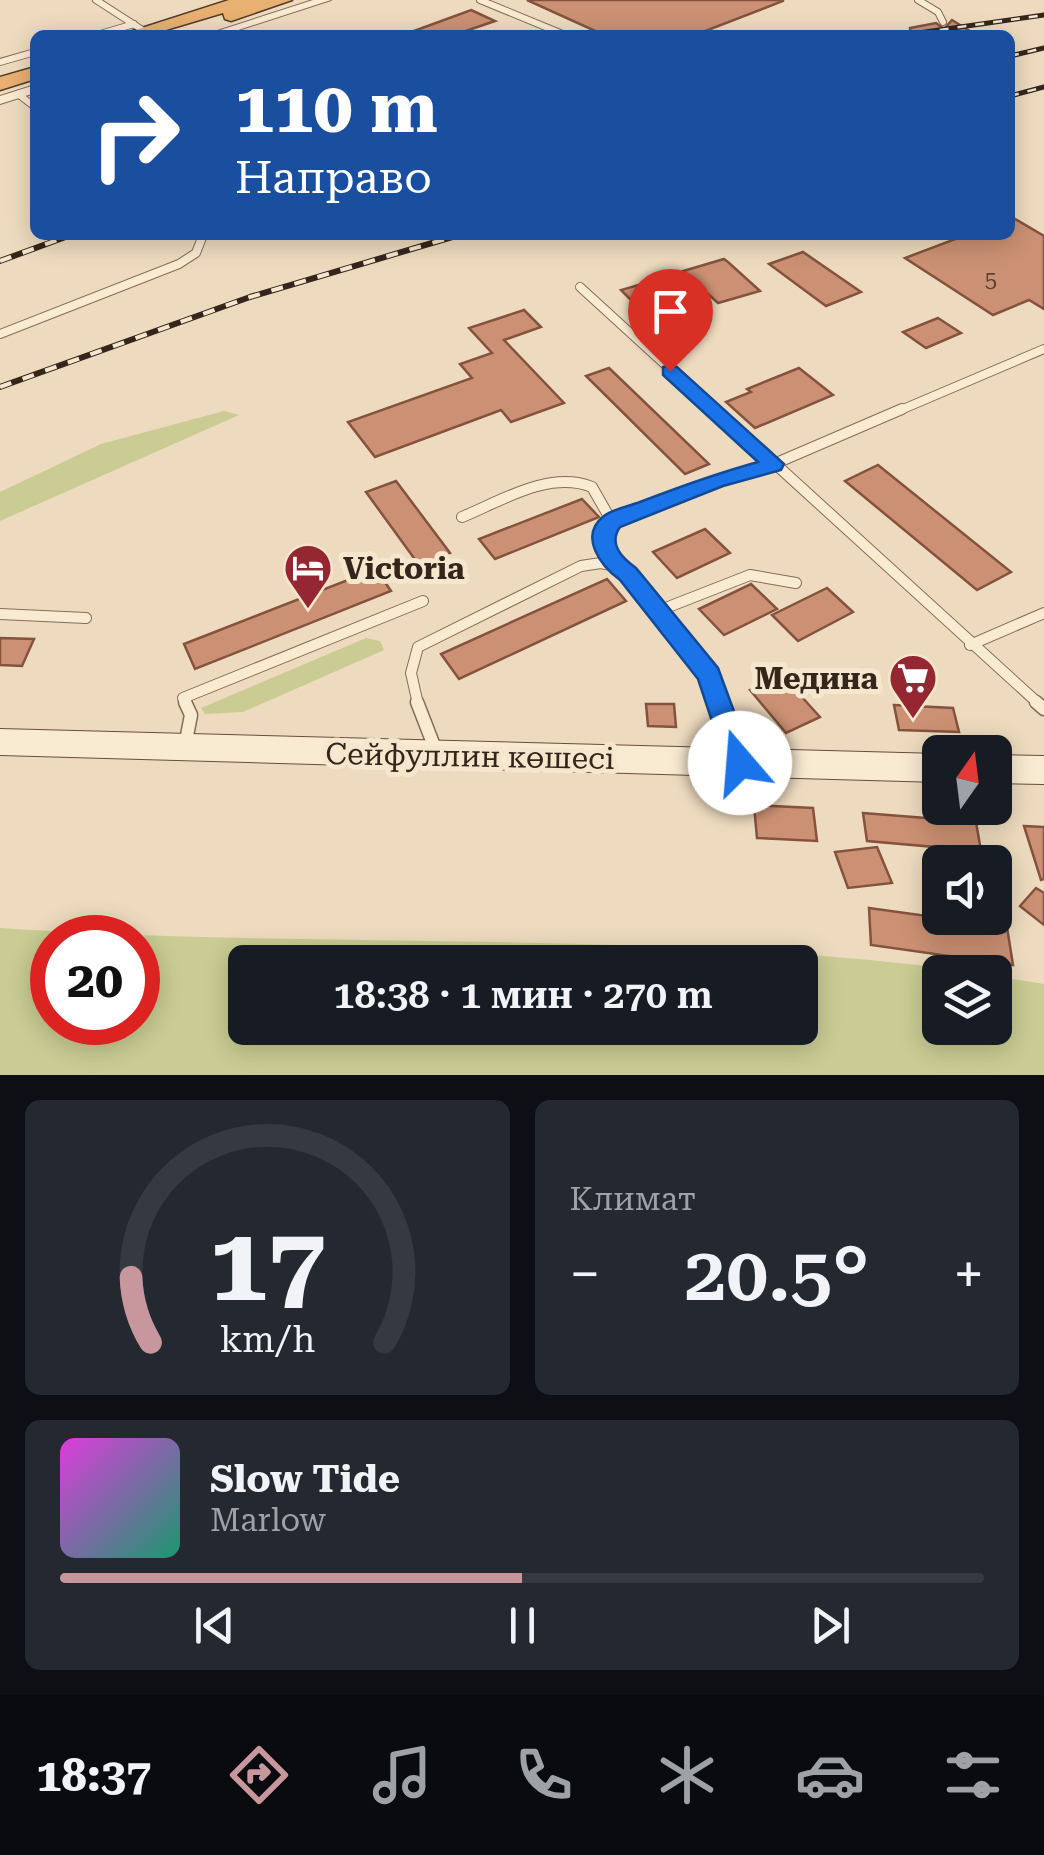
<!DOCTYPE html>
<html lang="ru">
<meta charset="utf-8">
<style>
body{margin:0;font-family:"Roboto Serif",serif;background:#242831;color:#f1f3f6;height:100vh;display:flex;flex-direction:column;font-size:38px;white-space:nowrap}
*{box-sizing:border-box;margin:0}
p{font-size:32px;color:#9ea1a6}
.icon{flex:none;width:55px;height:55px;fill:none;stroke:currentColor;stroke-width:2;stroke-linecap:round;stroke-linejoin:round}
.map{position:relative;height:1075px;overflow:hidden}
.sheet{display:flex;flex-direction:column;gap:25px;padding:25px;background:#0d0f14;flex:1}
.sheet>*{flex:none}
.banner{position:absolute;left:30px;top:30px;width:985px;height:210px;border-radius:15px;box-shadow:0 5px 25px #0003;background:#1a4fa0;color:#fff;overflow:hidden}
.needle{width:65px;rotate:14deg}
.fabs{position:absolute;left:922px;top:735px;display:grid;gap:20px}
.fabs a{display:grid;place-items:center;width:90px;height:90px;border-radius:15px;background:#171b24;box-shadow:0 5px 25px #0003;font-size:50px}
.speed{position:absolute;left:30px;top:915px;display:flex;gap:20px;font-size:50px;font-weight:700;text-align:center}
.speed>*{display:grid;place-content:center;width:130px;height:130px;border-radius:50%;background:#171b24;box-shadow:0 5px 25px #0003;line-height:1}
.speed .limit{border:15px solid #d22;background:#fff;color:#111}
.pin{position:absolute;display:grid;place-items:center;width:85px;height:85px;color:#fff;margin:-102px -42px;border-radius:50% 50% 50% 0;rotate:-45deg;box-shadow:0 0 10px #0007}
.pin .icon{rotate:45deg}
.me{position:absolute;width:110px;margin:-55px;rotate:342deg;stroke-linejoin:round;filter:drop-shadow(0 0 8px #0008)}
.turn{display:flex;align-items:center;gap:35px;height:210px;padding:0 40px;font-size:45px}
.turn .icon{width:130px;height:130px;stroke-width:2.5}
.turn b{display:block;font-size:70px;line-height:85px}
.big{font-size:75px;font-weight:600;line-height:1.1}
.sheet .widget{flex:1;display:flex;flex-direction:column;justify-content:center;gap:15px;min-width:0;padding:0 35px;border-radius:15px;background:#242831}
.sheet .dial{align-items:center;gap:0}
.dial svg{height:260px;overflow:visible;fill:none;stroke:#363941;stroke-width:7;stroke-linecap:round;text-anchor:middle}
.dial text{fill:#f1f3f6;stroke:none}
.song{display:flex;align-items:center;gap:30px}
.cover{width:120px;height:120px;border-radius:15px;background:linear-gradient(135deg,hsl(300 70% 55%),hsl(160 70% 35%))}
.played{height:10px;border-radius:5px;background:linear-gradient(90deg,#c8979e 50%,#363941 50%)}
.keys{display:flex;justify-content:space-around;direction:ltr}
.heat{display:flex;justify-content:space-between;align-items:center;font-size:55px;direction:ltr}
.sheet .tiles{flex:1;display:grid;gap:25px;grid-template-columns:1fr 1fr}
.widget:last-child{grid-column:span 2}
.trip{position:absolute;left:228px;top:945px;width:590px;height:100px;border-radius:15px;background:#171b24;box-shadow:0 5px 25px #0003;font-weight:600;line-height:100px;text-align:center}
.menu{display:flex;height:160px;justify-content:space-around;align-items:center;background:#090b0e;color:#9ea1a6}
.menu .icon{width:70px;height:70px}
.menu .active{color:#c8979e}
.menu b{font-size:45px;color:#f1f3f6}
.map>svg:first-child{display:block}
.green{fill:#cacc93;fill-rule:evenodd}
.building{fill:#cc9174;stroke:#85533d;stroke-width:2.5}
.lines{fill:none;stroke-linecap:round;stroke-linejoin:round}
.service-far3-casing{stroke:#866c57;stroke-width:8}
.service-far2-casing{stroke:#866c57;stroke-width:10}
.service-far1-casing{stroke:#866c57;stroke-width:12}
.service-casing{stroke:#866c57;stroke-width:15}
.minor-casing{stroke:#866c57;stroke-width:2}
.secondary-casing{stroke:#684d3b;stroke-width:2}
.trunk-casing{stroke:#543b2c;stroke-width:3}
.service-far3{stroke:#f9ead2;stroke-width:6}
.service-far2{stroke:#f9ead2;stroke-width:8}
.service-far1{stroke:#f9ead2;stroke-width:10}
.service{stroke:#f9ead2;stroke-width:12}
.minor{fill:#f9ead2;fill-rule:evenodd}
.secondary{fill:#f9ead2;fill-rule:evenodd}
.trunk{fill:#e8b071;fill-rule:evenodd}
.rail-far1-casing{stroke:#35261c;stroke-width:5}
.rail-casing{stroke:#35261c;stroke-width:6}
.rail-far1{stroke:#f5e6ce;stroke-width:2.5;stroke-dasharray:9;stroke-linecap:butt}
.rail{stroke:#f5e6ce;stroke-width:4;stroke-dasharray:12;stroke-linecap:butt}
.route{fill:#1a73e8;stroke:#114b97;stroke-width:2.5}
.labels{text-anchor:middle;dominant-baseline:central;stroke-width:10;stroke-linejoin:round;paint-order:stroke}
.far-number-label{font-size:22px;fill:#5b4132}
.poi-label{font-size:30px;font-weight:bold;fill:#35261c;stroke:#f5e6ce;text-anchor:start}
.street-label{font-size:30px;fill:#35261c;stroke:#f5e6ce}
</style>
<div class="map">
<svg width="1044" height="1075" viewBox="0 0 1044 1075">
<rect width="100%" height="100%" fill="#eedbbf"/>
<g class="green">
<path d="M224,411L239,415L0,521V492L101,444Z"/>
<path d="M366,638L380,641L384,650L243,712L205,714L201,708Z"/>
<path d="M0,928C323,950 650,928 972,972H940V1028H995V976L1044,984V1075H0ZM52,938H138V1022H52ZM245,962H800V1028H245Z"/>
</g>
<g class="building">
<path d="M527,0H783V1L695,35H604Z"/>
<path d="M471,10L495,21L454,35H403Z"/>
<path d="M952,20L976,35H911L910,28L936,23L944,29Z"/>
<path d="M1010,216L1044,236V309L1029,300L993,315L905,258L966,235H1010Z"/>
<path d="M803,252L861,292L826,306L769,264Z"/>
<path d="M724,259L728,262L760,291L718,303L683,271Z"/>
<path d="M656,280L689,312L653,322L621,290Z"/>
<path d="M524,310L541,327L504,340L564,403L511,422L501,410L375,457L348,422L472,378L460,364L492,353L469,328Z"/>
<path d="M938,318L961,333L926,348L903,332Z"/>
<path d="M609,368L709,464L685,474L586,376Z"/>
<path d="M799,368L833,395L755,428L726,402L751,392L747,389Z"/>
<path d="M878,465L1011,572L977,590L845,481Z"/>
<path d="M396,481L450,553L419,565L366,492Z"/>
<path d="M582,499L599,517L495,559L479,539Z"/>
<path d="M705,529L730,553L677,578L653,552Z"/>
<path d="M376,569L391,591L195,669L184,644Z"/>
<path d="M607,579L626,601L459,679L441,654Z"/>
<path d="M751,584L777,609L724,635L699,609Z"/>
<path d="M827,588L853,612L798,641L772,615Z"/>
<path d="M0,638L34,639L22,666L0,665Z"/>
<path d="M782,675L820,717L786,733L750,690Z"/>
<path d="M646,704H674L676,727L648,726Z"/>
<path d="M894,705L953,708L959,732L899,730Z"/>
<path d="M754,805L813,808L817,841L757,838Z"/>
<path d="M863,813L976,822L981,851L867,841Z"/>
<path d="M1024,826L1044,827V879L1041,880Z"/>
<path d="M877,847L892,883L848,888L835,852Z"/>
<path d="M1036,888L1044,893V925L1020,906Z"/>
<path d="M869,908L1007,927L1013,965L871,945Z"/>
</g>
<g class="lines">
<g class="service-far3-casing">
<g id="service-far3">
<path d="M96,0L144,31"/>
<path d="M480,0L565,35"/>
<path d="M918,0L938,12L943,22"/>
<path d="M97,35L134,24"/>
<path d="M0,62L35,52"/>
<path d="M18,94L35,107"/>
</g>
</g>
<g class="service-far2-casing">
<g id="service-far2">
<path d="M580,287L717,412"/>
<path d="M0,334L179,264L196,253L203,235"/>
<path d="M896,412L1044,349"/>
</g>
</g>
<g class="service-far1-casing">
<g id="service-far1">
<path d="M715,409L1039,704"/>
<path d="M462,517C501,501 549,470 592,487L612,522"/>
<path d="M658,611L750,575L796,583"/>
<path d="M0,614L86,618"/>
<path d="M970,645L1044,613"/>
<path d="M186,704L183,698L423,601"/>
<path d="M418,704L411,673L418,647L581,566L601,563L616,566"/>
<path d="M719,704L709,675L611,557L606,537L612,522L716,481L774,464L902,409"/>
</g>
</g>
<g class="service-casing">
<g id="service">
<path d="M185,702L191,715L185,746"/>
<path d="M417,702L436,751"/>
<path d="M718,702L738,759"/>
<path d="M1036,702L1044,709"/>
</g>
</g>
<g class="minor-casing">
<g id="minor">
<path d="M313,0H331L223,35H205Z"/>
<path d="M35,85V93L0,104V96Z"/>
</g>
</g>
<g class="secondary-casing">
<g id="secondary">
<path d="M0,729L940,754V782L0,755Z"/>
<path d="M995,755L1044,756V784L995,783Z"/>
</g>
</g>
<g class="trunk-casing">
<g id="trunk">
<path d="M229,0H292L231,21L225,19L223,13L149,35H120Z"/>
<path d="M35,67V79L0,90V77Z"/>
</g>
</g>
<use href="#service-far3" class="service-far3"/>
<use href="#service-far2" class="service-far2"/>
<use href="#service-far1" class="service-far1"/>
<use href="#service" class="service"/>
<use href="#minor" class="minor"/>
<use href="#secondary" class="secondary"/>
<use href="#trunk" class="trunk"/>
<g class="rail-far1-casing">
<g id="rail-far1">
<path d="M904,35L1044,15"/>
<path d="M1010,56L1044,48"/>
<path d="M1010,96L1044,87"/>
</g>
</g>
<g class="rail-casing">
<g id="rail">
<path d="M0,261L71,235"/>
<path d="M0,387L250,297L459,235"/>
</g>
</g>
<use href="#rail-far1" class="rail-far1"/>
<use href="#rail" class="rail"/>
</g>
<path class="route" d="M670,365L677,367L784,464L781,470L723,486L620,527C608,544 622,558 636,568L718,668L753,763L749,771L740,774L730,771L726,763L698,679L620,580C601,566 578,536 604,516C613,509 630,506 640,502C679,487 718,473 758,462L663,375V367Z"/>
<defs>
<g id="hotel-pin" transform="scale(2.5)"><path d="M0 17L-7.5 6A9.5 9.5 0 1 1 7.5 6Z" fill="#952732" stroke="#f5e6ce"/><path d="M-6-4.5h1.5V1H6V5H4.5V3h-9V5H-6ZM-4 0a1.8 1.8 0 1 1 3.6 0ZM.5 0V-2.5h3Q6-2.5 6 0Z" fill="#fff"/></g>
<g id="supermarket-pin" transform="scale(2.5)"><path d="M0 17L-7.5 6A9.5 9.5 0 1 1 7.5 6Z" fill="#952732" stroke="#f5e6ce"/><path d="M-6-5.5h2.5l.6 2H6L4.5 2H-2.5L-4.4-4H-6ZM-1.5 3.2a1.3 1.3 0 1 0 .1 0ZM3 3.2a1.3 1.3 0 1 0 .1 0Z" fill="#fff"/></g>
</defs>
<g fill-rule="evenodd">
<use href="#hotel-pin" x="308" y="568"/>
<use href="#supermarket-pin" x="913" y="678"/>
</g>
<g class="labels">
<g class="far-number-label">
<text x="991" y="279">5</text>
</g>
<g class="poi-label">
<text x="343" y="568">Victoria</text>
<text x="878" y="678" text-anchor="end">Медина</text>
</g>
<g class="street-label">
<text transform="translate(470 756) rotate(1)">Сейфуллин көшесі</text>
</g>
</g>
</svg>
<div class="fabs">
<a><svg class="needle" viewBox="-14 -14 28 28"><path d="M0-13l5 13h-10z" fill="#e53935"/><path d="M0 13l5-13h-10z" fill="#9ea1a6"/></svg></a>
<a><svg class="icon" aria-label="sound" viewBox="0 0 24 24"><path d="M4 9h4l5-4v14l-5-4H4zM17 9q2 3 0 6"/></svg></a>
<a><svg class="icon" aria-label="layers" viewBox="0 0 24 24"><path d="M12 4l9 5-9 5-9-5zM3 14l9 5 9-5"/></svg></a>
</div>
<div class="speed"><div class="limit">20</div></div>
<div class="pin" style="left:670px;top:371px;background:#d93025"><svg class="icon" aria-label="arrive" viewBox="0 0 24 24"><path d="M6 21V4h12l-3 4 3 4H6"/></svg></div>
<svg class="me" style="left:740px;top:763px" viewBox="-20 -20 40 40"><circle r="19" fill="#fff"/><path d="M0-13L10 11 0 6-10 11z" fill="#1a73e8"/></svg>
<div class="trip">18:38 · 1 мин · 270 m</div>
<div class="banner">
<div class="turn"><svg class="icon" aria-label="right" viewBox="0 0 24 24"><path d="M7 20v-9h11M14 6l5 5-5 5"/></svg><div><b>110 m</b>Направо</div></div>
</div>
</div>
<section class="sheet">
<div class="tiles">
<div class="widget dial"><svg viewBox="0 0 100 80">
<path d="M14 69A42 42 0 1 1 86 69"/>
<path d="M14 69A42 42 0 0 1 8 49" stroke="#c8979e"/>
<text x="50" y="56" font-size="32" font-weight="700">17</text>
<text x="50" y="72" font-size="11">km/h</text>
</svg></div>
<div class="widget"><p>Климат</p>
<div class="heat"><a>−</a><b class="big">20.5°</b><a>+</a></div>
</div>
<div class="widget">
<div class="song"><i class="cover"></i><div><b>Slow Tide</b><p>Marlow</p></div></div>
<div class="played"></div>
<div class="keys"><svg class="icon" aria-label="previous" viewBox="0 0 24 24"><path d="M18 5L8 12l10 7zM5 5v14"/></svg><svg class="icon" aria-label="pause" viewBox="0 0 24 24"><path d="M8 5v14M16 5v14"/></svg><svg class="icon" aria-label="next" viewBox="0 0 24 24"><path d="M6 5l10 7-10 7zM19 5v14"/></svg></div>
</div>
</div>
</section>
<nav class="menu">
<b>18:37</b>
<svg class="icon active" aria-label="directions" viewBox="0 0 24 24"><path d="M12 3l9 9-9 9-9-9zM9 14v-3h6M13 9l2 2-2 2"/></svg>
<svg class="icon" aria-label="music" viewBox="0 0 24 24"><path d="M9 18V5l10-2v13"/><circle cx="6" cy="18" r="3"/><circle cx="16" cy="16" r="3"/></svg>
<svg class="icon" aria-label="phone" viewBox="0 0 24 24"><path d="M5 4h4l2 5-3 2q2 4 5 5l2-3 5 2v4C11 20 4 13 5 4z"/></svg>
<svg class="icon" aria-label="climate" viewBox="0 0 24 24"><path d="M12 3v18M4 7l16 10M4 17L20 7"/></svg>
<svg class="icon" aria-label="car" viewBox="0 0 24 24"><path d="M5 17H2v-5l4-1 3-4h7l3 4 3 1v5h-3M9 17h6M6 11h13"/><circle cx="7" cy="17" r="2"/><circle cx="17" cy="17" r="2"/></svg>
<svg class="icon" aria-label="filters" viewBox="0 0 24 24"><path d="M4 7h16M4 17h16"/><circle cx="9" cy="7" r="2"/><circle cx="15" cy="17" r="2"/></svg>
</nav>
